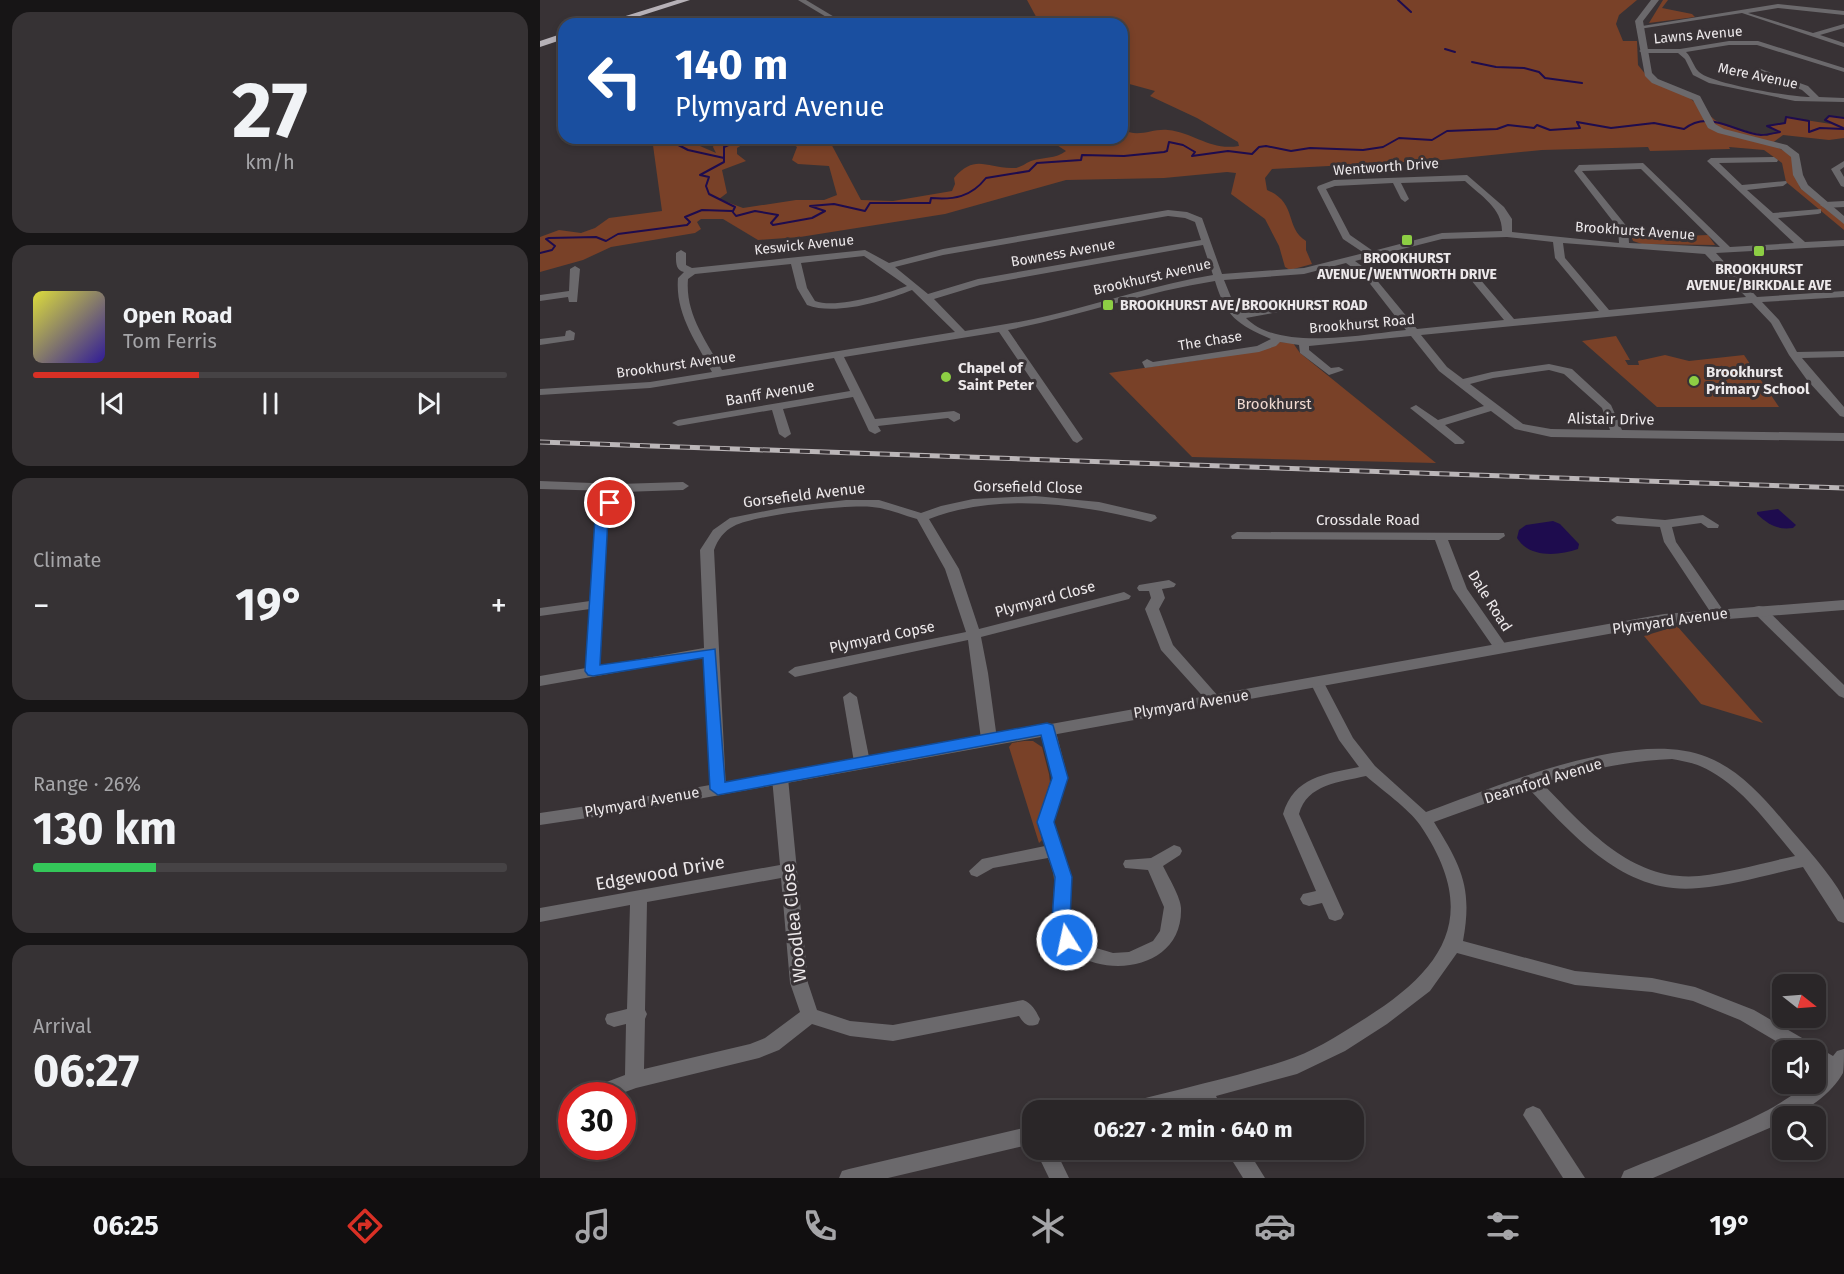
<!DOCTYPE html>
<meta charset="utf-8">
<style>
body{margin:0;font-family:"Fira Sans",sans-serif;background:#363234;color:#f1f3f6;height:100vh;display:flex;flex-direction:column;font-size:22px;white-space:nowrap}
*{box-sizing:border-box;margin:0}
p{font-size:20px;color:#a5a5a8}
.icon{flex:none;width:33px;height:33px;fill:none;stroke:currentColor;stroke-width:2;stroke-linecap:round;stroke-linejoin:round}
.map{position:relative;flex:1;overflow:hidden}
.details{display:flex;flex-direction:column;gap:12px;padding:12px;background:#171516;width:540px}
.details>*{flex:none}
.top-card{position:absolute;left:18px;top:18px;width:570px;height:126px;border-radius:18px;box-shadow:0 3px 9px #0003,0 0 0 2px #464345;background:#1a4fa0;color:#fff;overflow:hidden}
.needle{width:39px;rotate:107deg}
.buttons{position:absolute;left:1232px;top:974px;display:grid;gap:12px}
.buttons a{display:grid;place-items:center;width:54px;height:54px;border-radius:12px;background:#2a2628;box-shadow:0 3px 9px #0003,0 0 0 2px #464345;font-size:30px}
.speed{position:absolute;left:18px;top:1082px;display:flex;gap:12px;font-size:30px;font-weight:700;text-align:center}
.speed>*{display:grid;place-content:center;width:78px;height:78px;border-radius:50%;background:#2a2628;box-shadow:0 3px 9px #0003,0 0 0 2px #464345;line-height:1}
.speed .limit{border:9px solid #d22;background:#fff;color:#111}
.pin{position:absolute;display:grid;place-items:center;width:51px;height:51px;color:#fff;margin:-26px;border:3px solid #fff;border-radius:50%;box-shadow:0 2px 6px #0007}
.me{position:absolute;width:66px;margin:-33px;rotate:350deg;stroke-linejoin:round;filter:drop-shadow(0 0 4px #0008)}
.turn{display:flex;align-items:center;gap:21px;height:126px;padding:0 18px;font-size:27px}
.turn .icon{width:78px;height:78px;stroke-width:2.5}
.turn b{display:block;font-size:42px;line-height:51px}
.big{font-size:45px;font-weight:700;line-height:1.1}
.details .tile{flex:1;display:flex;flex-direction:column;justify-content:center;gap:9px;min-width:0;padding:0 21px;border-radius:18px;background:#363234}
.details .dial{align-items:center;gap:0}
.dial b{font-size:78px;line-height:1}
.song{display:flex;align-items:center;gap:18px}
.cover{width:72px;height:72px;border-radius:9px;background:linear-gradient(135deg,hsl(60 70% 55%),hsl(250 70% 35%))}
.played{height:6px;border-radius:3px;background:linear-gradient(90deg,#d93025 35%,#464345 35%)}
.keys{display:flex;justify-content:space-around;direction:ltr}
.heat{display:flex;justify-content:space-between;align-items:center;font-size:33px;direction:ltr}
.charge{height:9px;border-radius:4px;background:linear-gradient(90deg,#34c759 26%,#464345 0)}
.trip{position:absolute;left:482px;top:1100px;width:342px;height:60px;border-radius:18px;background:#2a2628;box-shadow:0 3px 9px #0003,0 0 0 2px #464345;font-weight:700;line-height:60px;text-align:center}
.tab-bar{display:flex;height:96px;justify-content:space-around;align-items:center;background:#110f10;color:#a5a5a8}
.tab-bar .icon{width:42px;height:42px}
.tab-bar .current{color:#d93025}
.tab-bar b{font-size:27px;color:#f1f3f6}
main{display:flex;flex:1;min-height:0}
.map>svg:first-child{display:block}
.green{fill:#794128}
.water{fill:#1e0c4e}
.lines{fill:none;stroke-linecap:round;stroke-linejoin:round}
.stream{stroke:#1e0c4e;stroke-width:2}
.minor{fill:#6b696c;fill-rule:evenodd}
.tertiary{fill:#6b696c;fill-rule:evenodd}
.motorway{fill:#b6b1b7;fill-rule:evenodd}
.rail-casing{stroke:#bbb6b8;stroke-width:5}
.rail{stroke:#383235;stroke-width:3;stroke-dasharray:10;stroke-linecap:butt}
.route{fill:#1a73e8;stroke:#114b97;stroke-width:1.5}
.poi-dot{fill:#8dce44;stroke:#383235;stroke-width:2}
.labels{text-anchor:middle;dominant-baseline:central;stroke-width:6;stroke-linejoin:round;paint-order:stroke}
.far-street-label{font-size:14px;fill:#ece8ea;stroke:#383235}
.far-poi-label{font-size:14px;font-weight:bold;fill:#ece8ea;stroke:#383235}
.poi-label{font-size:15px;font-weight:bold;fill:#ece8ea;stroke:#383235;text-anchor:start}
.street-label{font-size:15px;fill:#ece8ea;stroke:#383235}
.park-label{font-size:15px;fill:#f0d9d0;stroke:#383235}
.near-street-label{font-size:18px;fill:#ece8ea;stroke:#383235}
</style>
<main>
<section class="details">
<div class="tile dial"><b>27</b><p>km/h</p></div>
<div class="tile">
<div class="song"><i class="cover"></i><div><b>Open Road</b><p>Tom Ferris</p></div></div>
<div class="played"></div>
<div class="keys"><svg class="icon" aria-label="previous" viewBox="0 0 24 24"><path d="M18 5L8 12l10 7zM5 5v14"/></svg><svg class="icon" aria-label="pause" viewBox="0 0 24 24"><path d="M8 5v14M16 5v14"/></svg><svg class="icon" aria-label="next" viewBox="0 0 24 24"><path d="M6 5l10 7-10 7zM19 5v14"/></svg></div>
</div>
<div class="tile"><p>Climate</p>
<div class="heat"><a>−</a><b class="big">19°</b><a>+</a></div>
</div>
<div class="tile"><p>Range · 26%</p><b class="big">130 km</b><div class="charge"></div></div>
<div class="tile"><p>Arrival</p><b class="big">06:27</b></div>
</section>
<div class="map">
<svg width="1304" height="1178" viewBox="0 0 1304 1178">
<rect width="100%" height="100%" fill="#383235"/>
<g class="green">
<path d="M487,0H1097L1079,15L1076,24L1083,41H1097L1098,65L1111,81L1144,93L1175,120L1186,126L1227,136L1239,132L1227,126L1245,123L1246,117L1291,124L1285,120L1289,116L1304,118V138L1289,140L1243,135L1231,144L1252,155L1260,188L1304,223V230L1251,186L1246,182L1242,163L1224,150L1189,147L1190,149L1110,151L1108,147L1002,150L902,160L732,169L725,178L727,190C758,203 744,227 766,241V250L772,264L750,270L745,267L739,246L725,219L691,194L696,173L687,172L624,178L526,180L405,214L260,237L218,240L183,219H161L157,222L161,229L155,233L71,247L43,260L0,272V237L19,230L41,233L55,228L69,218L122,211L112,138L144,139L176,153L173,147L176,138H213L197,148V154L206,161L182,170L187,193L179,199L203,208L256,200H284L297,195L289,166L258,164L252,160L257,147L249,142L252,138H288L321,200L353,201L412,191L415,184L414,178C436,153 446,169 474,168C480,168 484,164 491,161C502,157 516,159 526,151L506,138H582V129C598,139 612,128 628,130C655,133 670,151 699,146L698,142L657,118L610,96L615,91L582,82V24H500Z"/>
<path d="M1123,0H1128L1122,8L1152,14L1155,17L1109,23Z"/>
<path d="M1168,235L1175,245L1102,244L1093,241L1092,238Z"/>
<path d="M1076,336L1090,360H1085L1088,365H1099L1098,361L1125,355L1149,361L1204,355L1239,407H1117L1042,341Z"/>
<path d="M740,342L753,343L760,353L896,463L652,457L569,373L666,359Z"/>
<path d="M1137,626L1223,723L1161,704L1104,636Z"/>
<path d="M484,741H493L502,747L509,774L510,782L498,821L502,840L499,843L469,747L472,743Z"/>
</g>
<g class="water">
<path d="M1238,509L1256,525L1253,528C1237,530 1229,525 1217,514V512Z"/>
<path d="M1013,521L1020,524L1039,544L1038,549C1018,556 989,558 977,538L979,530L986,525Z"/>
</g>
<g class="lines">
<g class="stream">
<path d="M858,0L871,12"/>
<path d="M905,49L915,52"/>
<path d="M932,62L956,67L984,68L999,72L1005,78L1042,83"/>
<path d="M1303,128L1285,120L1289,116L1304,118"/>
<path d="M125,138L148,150L184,158V147L193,143L196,138"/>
<path d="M184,158V162L160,175L169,177L166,186L169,194L195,207L193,211"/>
<path d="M0,253L12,250L15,246L6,239L9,238L56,237L66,241L78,234L147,225L150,222L145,217L162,210L192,211L196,216L215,211L238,215L231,223L233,225L272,218L285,211L270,206L294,204L325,211L330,203H390L391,198C414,200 431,197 446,178L489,171L497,163L541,160L542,155L584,156L624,152L627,151L629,142L643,145L655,152L652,156L688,151L712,154L719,147L726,146L751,151L770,148L823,150L843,147L859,138L892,140L907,131L957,129L968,125L994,128L997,125L1010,130L1040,128L1037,122L1071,128L1114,123L1144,129C1169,109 1193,132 1221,135C1227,135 1234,133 1240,132L1227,126L1245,123L1246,117L1269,121V132L1280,128L1304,129"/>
</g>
<g class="minor">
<path d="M258,0H266L306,24H298Z"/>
<path d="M1238,4L1304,11V15L1238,8L1208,13L1273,33L1304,24V28L1280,35L1304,43V47L1202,13L1099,29L1096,27Z"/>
<path d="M1189,41H1218L1304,68V72L1217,45H1189L1146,52C1152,58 1153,66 1159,72C1172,84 1251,97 1270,97L1262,90L1215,72V68H1218L1268,86L1279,97L1304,98V102L1255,101L1169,83L1153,75L1145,59L1138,53H1103L1099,51L1103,49H1140Z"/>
<path d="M1234,157L1238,160L1237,162L1179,163L1202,185L1246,181L1247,183L1243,186L1207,190L1233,213L1281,209V213L1278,214L1238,218L1265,242L1304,240V246L1176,253L1217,297L1304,291V297L1222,302L1239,320L1257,352L1304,351V357L1262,358L1304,407V417L1300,416L1267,380L1249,355L1231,323L1212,303L881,335L907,367L923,379L952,372L1009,364L1032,369L1071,405L1082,430L1304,433V441L1011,437L975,429L951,411L905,425L923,440L925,442L923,444H915L870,408L876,405L898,420L944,406L899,371L871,336L769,346V350L791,368L799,367L804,370L789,375L760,353L759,345L740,342L736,346L719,352L605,368L602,362L607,359L613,362L717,346L731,339C697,324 686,317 675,281C605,292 538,316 468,330L543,439L537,443L533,441L459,332L304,357L335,419L414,411L420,414V419L414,422L408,418L338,426L341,431L335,434L329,431L313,397L243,409L251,434L245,438L239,434L232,410L138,426L132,423L138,420L310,391L294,358L110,388L0,395V389L110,382L172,372C156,341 135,314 138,278L144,272C135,270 136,261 136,253L141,250L146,253V265L152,268L325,250L349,263L403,249L628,210L647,212L662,218L682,274L764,268L824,253L803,239L777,188L778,186L794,180L927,175L964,207L972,219V232L1079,243L1078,228L1034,171L1039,165L1103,163L1190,247L1254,243L1167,161L1171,158ZM1101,169L1180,247L1089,243L1088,228L1042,171ZM925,181C941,196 962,208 962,231L902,233L833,251L810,235L786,189L795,186L853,183L861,199L865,202L869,199L861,183ZM628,216L645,218L655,222L661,240L438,279L388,294L355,267L403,255ZM967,237L1013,242L1015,258L1059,311L974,319L939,278L936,277L931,280L964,320L877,329L830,272L815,261L902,239ZM1023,243L1165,254L1206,297L1069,310L1025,258ZM663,245L673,275C618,284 565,302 511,315C483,322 454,326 425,331L394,299L440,285ZM324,256L367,286C345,294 296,309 275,301L267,288L261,263ZM806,263L824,276L866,330C823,334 739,352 706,318L766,307L771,304L770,302L701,312L695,307L684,280L764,274ZM251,264L257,288L267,305C295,316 345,301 372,290L415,332L182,370C166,340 145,314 148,279L155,274ZM1009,370L1024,374L1062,408L1070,430L1011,429L983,424L930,384L953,378Z"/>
<path d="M1304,161V167L1300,170L1304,177V187L1301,186L1291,169Z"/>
<path d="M1304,201V207L1285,208L1280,205L1285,202Z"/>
<path d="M35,266L40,269L37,302H29L28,297L0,301V295L29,291L30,269Z"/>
<path d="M30,330L35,333L34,340L0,345V339L25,336L26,331Z"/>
<path d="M0,481L78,484L143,482L149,486L143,490L82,492L68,518L60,666L164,648L160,550L173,530L190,518L241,508L306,500H339L381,513L401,506L433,499L495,496L559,502L615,515L617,518L611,522C539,504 460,492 389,519L419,569L439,629L584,592L591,596L589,599L441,637L448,673L457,739L454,743H444L441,739L428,640L255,677L248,672L255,667L426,632L405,569L377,519C362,515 347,508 332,507C307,504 215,515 194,526C184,531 178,539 174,550L186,789L184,793H172L170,789L165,657L0,686V676L46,668L50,609L0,616V608L50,601L56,518L70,491L0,489Z"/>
<path d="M1163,515L1179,525L1178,528H1168L1161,523L1132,527L1136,542L1185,613L1178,617L1173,616L1124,542L1120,527L1077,524L1071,520L1077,516L1125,520Z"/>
<path d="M697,532L964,533L965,536L959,540H908L927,589L968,648L966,651H956L913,589L895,540L692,539L691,536Z"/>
<path d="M629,580L636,584L634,587L622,589L625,598L619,609L633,645L678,696L680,699L678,702H668L621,650L605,609L611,598L609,591H599L597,588L599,585Z"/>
<path d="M1219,606L1224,607L1304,685V698L1299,696L1214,613L1212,610L1214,607Z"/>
<path d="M777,677L782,679L813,738L835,766L886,812C959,786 1093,727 1167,757C1203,771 1228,803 1252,831C1265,846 1298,883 1304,900C1304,906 1304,916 1304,923L1298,921L1263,867C1229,874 1194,885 1159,888C1085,896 1034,836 988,788L894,822C921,866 933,887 923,941L1035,971L1112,978L1155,987L1214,1010L1293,1056L1297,1051L1304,1049C1304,1056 1304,1067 1303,1073C1293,1092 1263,1116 1242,1116L1241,1123L1113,1178H1081L1084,1171C1132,1151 1182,1134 1228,1110C1237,1106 1269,1083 1275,1083V1079L1283,1070L1275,1065V1050H1251L1200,1020L1153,1001L1112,992L1035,985L917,953L890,991L847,1024L805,1051L757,1074L676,1096L683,1110H663L659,1101L625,1110H584L587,1104L594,1101C644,1088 695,1077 744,1061C771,1053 797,1036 821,1021C904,970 942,916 880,825C868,808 842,790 826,776C800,782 767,784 759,814L804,914L801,919L795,921L789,919L782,903L769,906L763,904L760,899L763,894L776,891L743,814C754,777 785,774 819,767L799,740L770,682ZM1132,759C1141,761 1151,762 1160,766C1200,783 1228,824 1255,856C1223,863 1191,872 1159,876C1091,882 1045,827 1002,783C1045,770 1087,761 1132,759Z"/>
<path d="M310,692L317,697L330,762L327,766H317L314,762L303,697Z"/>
<path d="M507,723L512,724L515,728L528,778L513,822L531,877L530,920L535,936L553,947L573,953L589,952L613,941L620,931L624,907L608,870L585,868L583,864L585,860L611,858L634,845L640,847L642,851L640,855L623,866C628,876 641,898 641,908C643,965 575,979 535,954C530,951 523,948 520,943C507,925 515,900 514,880C514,873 511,865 508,858L453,868L437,877L431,875L429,871L442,859L505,846L497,822L512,778L499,728L502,724Z"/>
<path d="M240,773L246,774L248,778L268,983L277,1010L310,1021L353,1025L483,1000C492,1003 496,1011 500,1019L498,1024C488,1028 484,1024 479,1016L353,1041L310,1036L272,1024L239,1050L219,1058L96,1088L77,1095H55L53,1092L56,1086L85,1075L86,1024L74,1027L67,1024L65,1019L67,1014L87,1009L90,905L0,922V908L240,865L232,778L234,774ZM241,878L250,983L260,1012L225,1038L210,1044L104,1069L105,1019L107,1014L105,1010L107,902Z"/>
<path d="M993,1106L1000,1109L1045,1178H1023L983,1115L986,1109Z"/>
<path d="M492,1126V1144L348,1178H299L302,1171L309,1169Z"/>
<path d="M495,1149H515L529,1178H509Z"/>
<path d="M685,1149H707L725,1178H703Z"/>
</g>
<g class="tertiary">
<path d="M1111,0H1119L1103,21L1112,73L1118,79L1160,96L1175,124L1184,129L1247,145L1259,154L1263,175L1268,185L1304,216V224L1261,189L1253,175L1251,157L1241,149L1178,133L1168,128L1153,100L1112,83L1105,76L1095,21Z"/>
<path d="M1304,600V610L1124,624L81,813L0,825V813L81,801L1124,614Z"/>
</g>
<g class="motorway">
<path d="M137,0H150L75,24H60Z"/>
<path d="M24,33V39L0,47V41Z"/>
</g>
<g class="rail-casing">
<path id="rail" d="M0,442L1304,488"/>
</g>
<use href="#rail" class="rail"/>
</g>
<path class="route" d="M70,499L76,503L68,518L60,665L175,649L185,782L507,723L513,725L528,778L514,822L532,877L530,920L536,940L533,945H520L512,920L515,877L497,822L512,778L501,735L178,795L170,789L163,658L53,676L48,675L45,671L55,518L65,501Z"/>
<g class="poi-dot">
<rect x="861" y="234" width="12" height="12" rx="3"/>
<rect x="1213" y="245" width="12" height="12" rx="3"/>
<rect x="562" y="299" width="12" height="12" rx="3"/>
<circle cx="406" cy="377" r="6"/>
<circle cx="1154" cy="381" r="6"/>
</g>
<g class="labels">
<g class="far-street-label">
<text transform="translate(1158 35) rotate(-5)">Lawns Avenue</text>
<text transform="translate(1218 76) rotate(12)">Mere Avenue</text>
<text transform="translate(846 167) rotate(-4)">Wentworth Drive</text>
<text transform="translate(1095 231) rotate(4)">Brookhurst Avenue</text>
<text transform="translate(264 245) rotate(-6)">Keswick Avenue</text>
<text transform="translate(523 253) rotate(-10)">Bowness Avenue</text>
<text transform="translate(612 277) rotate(-13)">Brookhurst Avenue</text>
<text transform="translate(822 324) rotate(-5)">Brookhurst Road</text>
<text transform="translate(670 341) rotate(-9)">The Chase</text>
<text transform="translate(136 365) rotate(-8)">Brookhurst Avenue</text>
</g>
<g class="far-poi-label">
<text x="867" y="258">BROOKHURST<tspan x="867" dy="16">AVENUE/WENTWORTH DRIVE</tspan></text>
<text x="1219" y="269">BROOKHURST<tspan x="1219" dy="16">AVENUE/BIRKDALE AVE</tspan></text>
<text x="580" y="305" text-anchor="start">BROOKHURST AVE/BROOKHURST ROAD</text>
</g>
<g class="poi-label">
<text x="418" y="368">Chapel of<tspan x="418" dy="17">Saint Peter</tspan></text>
<text x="1166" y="372">Brookhurst<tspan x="1166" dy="17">Primary School</tspan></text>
</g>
<g class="street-label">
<text transform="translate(230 393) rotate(-10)">Banff Avenue</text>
<text transform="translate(1071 419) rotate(1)">Alistair Drive</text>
<text transform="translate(488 487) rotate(1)">Gorsefield Close</text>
<text transform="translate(264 495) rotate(-7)">Gorsefield Avenue</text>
<text x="828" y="520">Crossdale Road</text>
<text transform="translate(505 599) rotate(-15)">Plymyard Close</text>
<text transform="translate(950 601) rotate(58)">Dale Road</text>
<text transform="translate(1130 621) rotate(-8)">Plymyard Avenue</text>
<text transform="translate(342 637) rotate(-12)">Plymyard Copse</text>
<text transform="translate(651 704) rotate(-9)">Plymyard Avenue</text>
<text transform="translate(1003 781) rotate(-17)">Dearnford Avenue</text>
<text transform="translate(102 802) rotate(-10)">Plymyard Avenue</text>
</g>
<g class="park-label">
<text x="734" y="404">Brookhurst</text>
</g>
<g class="near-street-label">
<text transform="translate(120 873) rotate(-10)">Edgewood Drive</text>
<text transform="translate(254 923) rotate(-96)">Woodlea Close</text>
</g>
</g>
</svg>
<div class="buttons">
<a><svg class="needle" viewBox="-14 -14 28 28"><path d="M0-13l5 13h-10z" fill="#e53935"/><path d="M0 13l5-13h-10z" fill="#a5a5a8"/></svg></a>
<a><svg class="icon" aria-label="sound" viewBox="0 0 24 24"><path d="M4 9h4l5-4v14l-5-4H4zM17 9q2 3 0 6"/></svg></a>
<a><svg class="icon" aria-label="search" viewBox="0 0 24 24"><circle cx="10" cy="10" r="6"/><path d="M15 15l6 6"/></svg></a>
</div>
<div class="speed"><div class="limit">30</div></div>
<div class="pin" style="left:70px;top:503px;background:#d93025"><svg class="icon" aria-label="arrive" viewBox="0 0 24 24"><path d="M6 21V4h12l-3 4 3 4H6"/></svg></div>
<svg class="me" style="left:527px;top:940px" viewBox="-20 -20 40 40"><circle r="17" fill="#1a73e8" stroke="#fff" stroke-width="3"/><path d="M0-11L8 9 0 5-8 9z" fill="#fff"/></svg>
<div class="trip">06:27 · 2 min · 640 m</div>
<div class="top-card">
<div class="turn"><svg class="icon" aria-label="left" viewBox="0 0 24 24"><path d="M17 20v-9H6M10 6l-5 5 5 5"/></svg><div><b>140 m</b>Plymyard Avenue</div></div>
</div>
</div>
</main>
<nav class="tab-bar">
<b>06:25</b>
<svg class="icon current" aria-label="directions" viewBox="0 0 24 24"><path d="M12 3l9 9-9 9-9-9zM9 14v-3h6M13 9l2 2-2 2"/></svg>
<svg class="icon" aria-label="music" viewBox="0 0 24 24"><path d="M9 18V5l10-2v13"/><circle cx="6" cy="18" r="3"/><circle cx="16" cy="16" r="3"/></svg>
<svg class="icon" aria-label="phone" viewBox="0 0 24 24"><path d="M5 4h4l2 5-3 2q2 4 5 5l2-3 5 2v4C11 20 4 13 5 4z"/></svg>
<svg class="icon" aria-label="climate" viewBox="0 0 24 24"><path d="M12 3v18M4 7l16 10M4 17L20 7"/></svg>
<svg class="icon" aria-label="car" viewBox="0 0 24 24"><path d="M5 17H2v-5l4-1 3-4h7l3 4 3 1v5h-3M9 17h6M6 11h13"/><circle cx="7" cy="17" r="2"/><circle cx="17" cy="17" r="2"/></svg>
<svg class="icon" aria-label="filters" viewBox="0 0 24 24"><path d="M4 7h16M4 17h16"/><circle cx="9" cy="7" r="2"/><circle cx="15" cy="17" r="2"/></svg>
<b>19°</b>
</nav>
